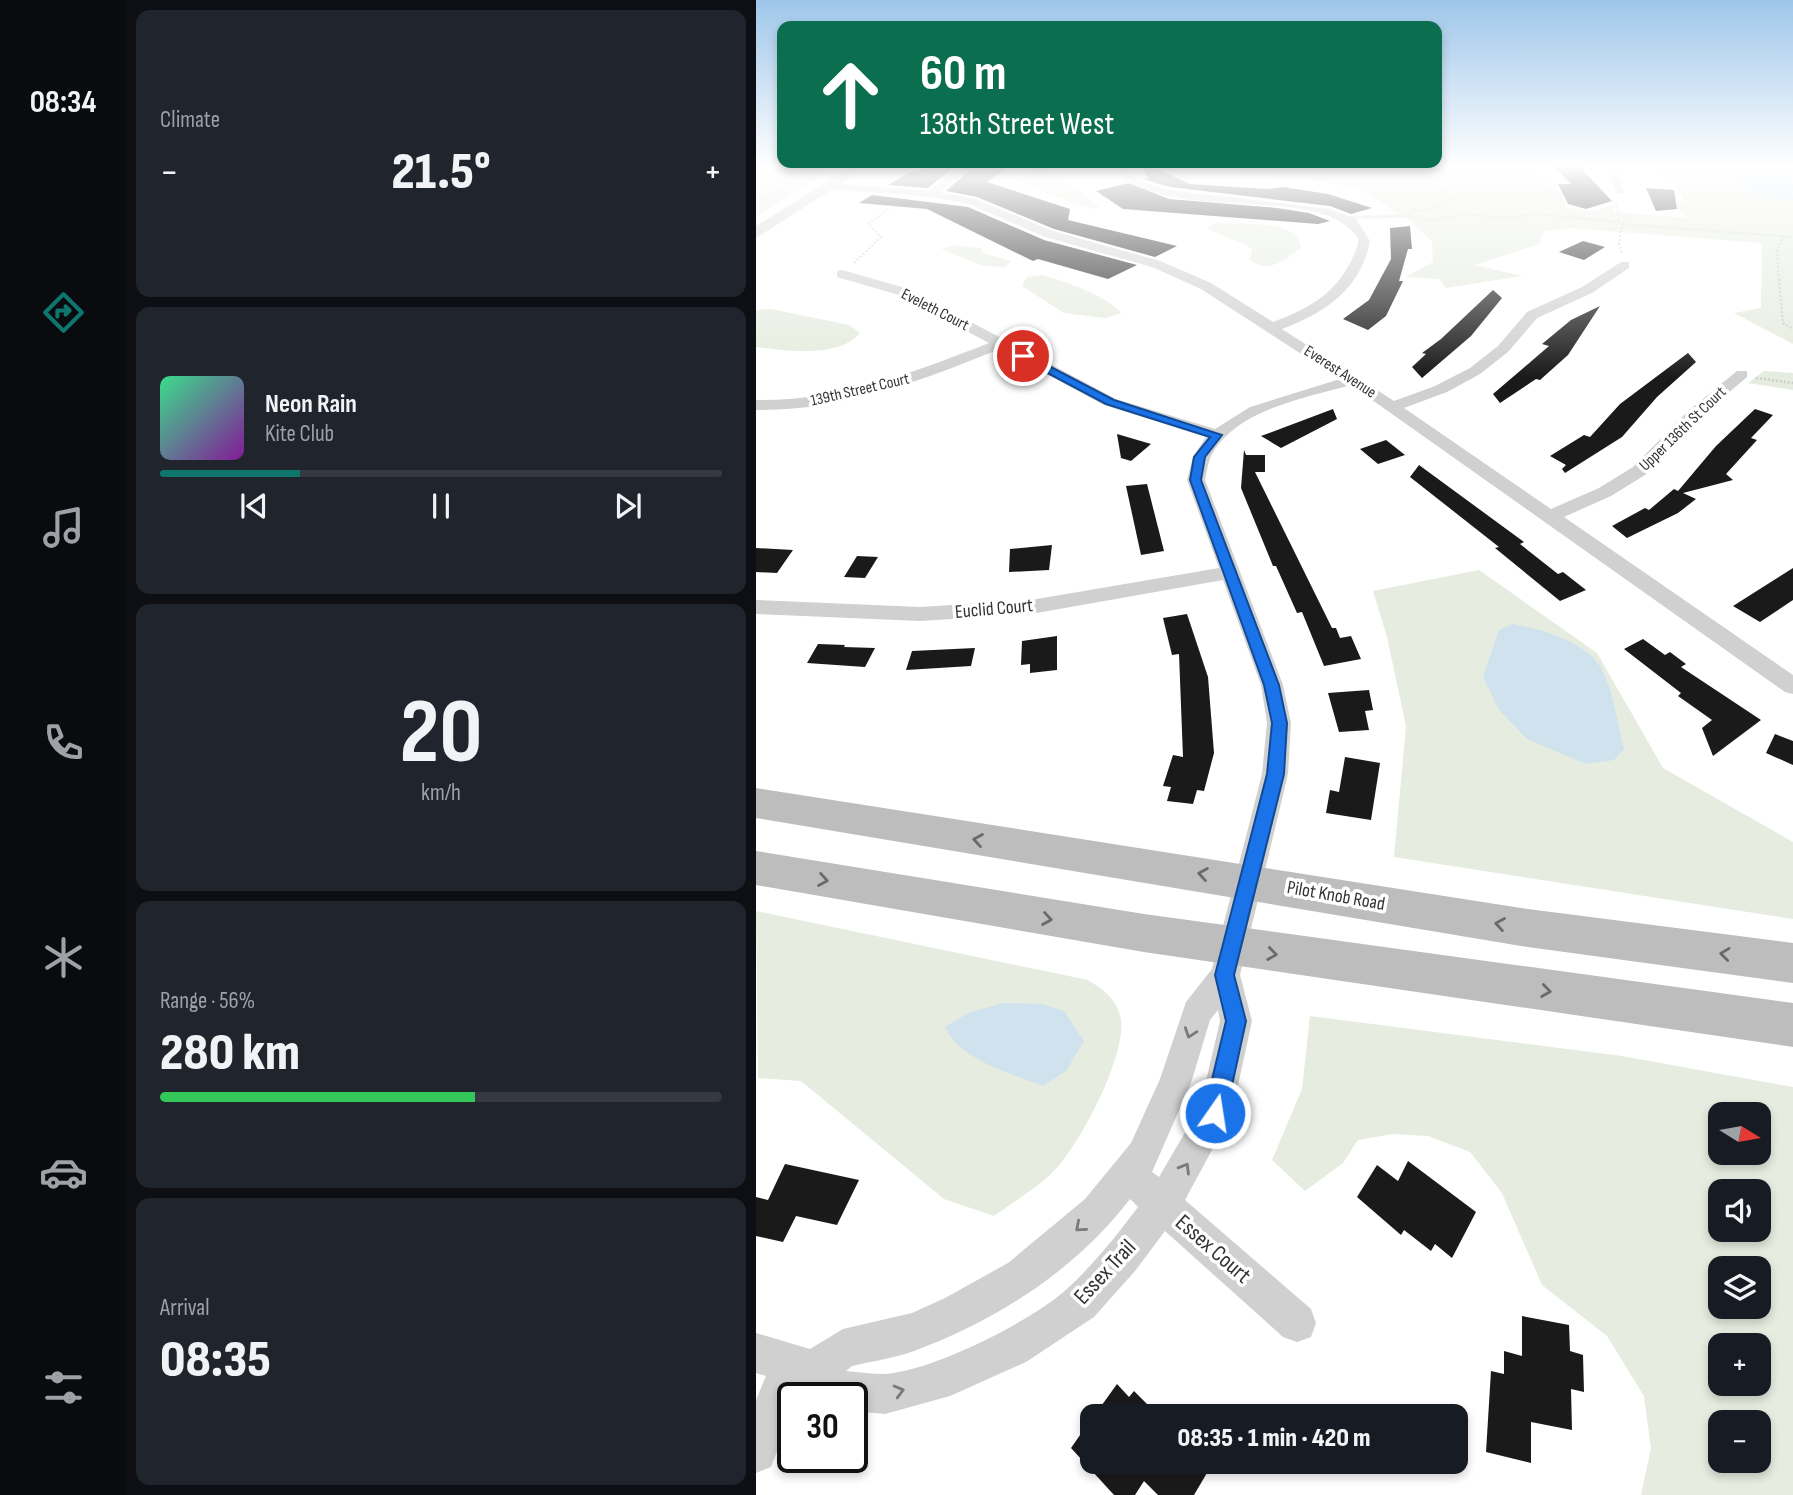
<!DOCTYPE html>
<meta charset="utf-8">
<style>
body{margin:0;font-family:"Sofia Sans Condensed",sans-serif;background:#20242c;color:#f1f3f6;height:100vh;display:flex;flex-direction:column;font-size:26px;white-space:nowrap}
*{box-sizing:border-box;margin:0}
p{font-size:23px;color:#9ea1a6}
.icon{flex:none;width:38px;height:38px;fill:none;stroke:currentColor;stroke-width:2;stroke-linecap:round;stroke-linejoin:round}
.map{position:relative;flex:1;overflow:hidden}
.sheet{display:flex;flex-direction:column;gap:10px;padding:10px;background:#0d0f14;width:630px}
.sheet>*{flex:none}
.banner{position:absolute;left:21px;top:21px;width:665px;height:147px;border-radius:14px;box-shadow:0 4px 10px #0003;background:#0b6e4f;color:#fff;overflow:hidden}
.needle{width:46px;rotate:101deg}
.tools{position:absolute;left:952px;top:1102px;display:grid;gap:14px}
.tools a{display:grid;place-items:center;width:63px;height:63px;border-radius:14px;background:#171b24;box-shadow:0 4px 10px #0003;font-size:35px}
.speed{position:absolute;left:21px;top:1382px;display:flex;gap:14px;font-size:35px;font-weight:700;text-align:center}
.speed>*{display:grid;place-content:center;width:91px;height:91px;border-radius:50%;background:#171b24;box-shadow:0 4px 10px #0003;line-height:1}
.speed .limit{border:4px solid #111;border-radius:10px;background:#fff;color:#111}
.pin{position:absolute;display:grid;place-items:center;width:60px;height:60px;color:#fff;margin:-30px;border:4px solid #fff;border-radius:50%;box-shadow:0 2px 7px #0007}
.me{position:absolute;width:77px;margin:-38px;rotate:13deg;stroke-linejoin:round;filter:drop-shadow(0 0 5px #0008)}
.turn{display:flex;align-items:center;gap:24px;height:147px;padding:0 28px;font-size:32px}
.turn .icon{width:91px;height:91px;stroke-width:2.5}
.turn b{display:block;font-size:49px;line-height:60px}
.big{font-size:52px;font-weight:800;line-height:1.1}
.sheet .card{flex:1;display:flex;flex-direction:column;justify-content:center;gap:10px;min-width:0;padding:0 24px;border-radius:14px;background:#20242c}
.sheet .dial{align-items:center;gap:0}
.dial b{font-size:91px;line-height:1}
.song{display:flex;align-items:center;gap:21px}
.cover{width:84px;height:84px;border-radius:10px;background:linear-gradient(135deg,hsl(150 70% 55%),hsl(290 70% 35%))}
.played{height:7px;border-radius:4px;background:linear-gradient(90deg,#0f766e 25%,#363941 25%)}
.keys{display:flex;justify-content:space-around;direction:ltr}
.heat{display:flex;justify-content:space-between;align-items:center;font-size:38px;direction:ltr}
.charge{height:10px;border-radius:5px;background:linear-gradient(90deg,#34c759 56%,#363941 0)}
.trip{position:absolute;left:324px;top:1404px;width:388px;height:70px;border-radius:14px;background:#171b24;box-shadow:0 4px 10px #0003;font-weight:800;line-height:70px;text-align:center}
main{display:flex;flex:1;min-height:0}
.dock{display:flex;flex-direction:column;width:126px;justify-content:space-around;align-items:center;background:#090b0e;color:#9ea1a6}
.dock .icon{width:49px;height:49px}
.dock .selected{color:#0f766e}
.dock b{font-size:32px;color:#f1f3f6}
.map>svg:first-child{display:block}
.green{fill:#e6ecdf;fill-rule:evenodd}
.water{fill:#cfe2ee}
.building{fill:#1a1a1a}
.lines{fill:none;stroke-linecap:round;stroke-linejoin:round}
.path-far1{stroke:#cdcdcd;stroke-width:2;stroke-dasharray:2 2;stroke-linecap:butt}
.path{stroke:#cdcdcd;stroke-width:2.5;stroke-dasharray:2 2;stroke-linecap:butt}
.minor{fill:#d0d0d0;fill-rule:evenodd}
.tertiary{fill:#d0d0d0;fill-rule:evenodd}
.secondary{fill:#bdbdbd;fill-rule:evenodd}
.oneway{stroke:#6a6a6a}
.oneway2{stroke:#7a7a7a}
.route{fill:#1a73e8;stroke:#114b97;stroke-width:2}
.labels{text-anchor:middle;dominant-baseline:central;stroke-width:7;stroke-linejoin:round;paint-order:stroke}
.far-street-label{font-size:16px;fill:#333;stroke:#fff}
.street-label{font-size:19px;fill:#333;stroke:#fff}
.near-street-label{font-size:23px;fill:#333;stroke:#fff}
</style>
<main>
<nav class="dock">
<b>08:34</b>
<svg class="icon selected" aria-label="directions" viewBox="0 0 24 24"><path d="M12 3l9 9-9 9-9-9zM9 14v-3h6M13 9l2 2-2 2"/></svg>
<svg class="icon" aria-label="music" viewBox="0 0 24 24"><path d="M9 18V5l10-2v13"/><circle cx="6" cy="18" r="3"/><circle cx="16" cy="16" r="3"/></svg>
<svg class="icon" aria-label="phone" viewBox="0 0 24 24"><path d="M5 4h4l2 5-3 2q2 4 5 5l2-3 5 2v4C11 20 4 13 5 4z"/></svg>
<svg class="icon" aria-label="climate" viewBox="0 0 24 24"><path d="M12 3v18M4 7l16 10M4 17L20 7"/></svg>
<svg class="icon" aria-label="car" viewBox="0 0 24 24"><path d="M5 17H2v-5l4-1 3-4h7l3 4 3 1v5h-3M9 17h6M6 11h13"/><circle cx="7" cy="17" r="2"/><circle cx="17" cy="17" r="2"/></svg>
<svg class="icon" aria-label="filters" viewBox="0 0 24 24"><path d="M4 7h16M4 17h16"/><circle cx="9" cy="7" r="2"/><circle cx="15" cy="17" r="2"/></svg>
</nav>
<section class="sheet">
<div class="card"><p>Climate</p>
<div class="heat"><a>−</a><b class="big">21.5°</b><a>+</a></div>
</div>
<div class="card">
<div class="song"><i class="cover"></i><div><b>Neon Rain</b><p>Kite Club</p></div></div>
<div class="played"></div>
<div class="keys"><svg class="icon" aria-label="previous" viewBox="0 0 24 24"><path d="M18 5L8 12l10 7zM5 5v14"/></svg><svg class="icon" aria-label="pause" viewBox="0 0 24 24"><path d="M8 5v14M16 5v14"/></svg><svg class="icon" aria-label="next" viewBox="0 0 24 24"><path d="M6 5l10 7-10 7zM19 5v14"/></svg></div>
</div>
<div class="card dial"><b>20</b><p>km/h</p></div>
<div class="card"><p>Range · 56%</p><b class="big">280 km</b><div class="charge"></div></div>
<div class="card"><p>Arrival</p><b class="big">08:35</b></div>
</section>
<div class="map">
<svg width="1037" height="1495" viewBox="0 0 1037 1495">
<rect width="100%" height="100%" fill="#fff"/>
<g class="green">
<path d="M0,167H80L0,216Z"/>
<path d="M296,167L299,170L296,174L312,181L343,206L339,209L323,206L261,181L273,169Z"/>
<path d="M440,167H761L765,172L796,179L789,186L807,194L810,208L840,211L859,204L858,212L933,218L918,205L927,200C923,185 909,178 899,169L1037,167V344L978,313L1005,308L1006,243L813,228L788,231L783,244L719,265L766,276L690,288L683,279L649,277L677,262L676,241L650,218L600,219L592,216L640,214C588,163 502,188 440,167Z"/>
<path d="M460,223C480,225 545,218 545,248C529,260 511,275 493,259L497,250C483,239 465,238 451,228Z"/>
<path d="M200,245L225,248L227,253L256,261L249,267L227,266L185,249Z"/>
<path d="M286,275C306,280 353,297 365,313L349,318L308,313L266,286L271,277Z"/>
<path d="M15,309L93,325L104,333C82,359 30,350 0,347V310Z"/>
<path d="M1008,371L1037,373V390L992,383Z"/>
<path d="M723,570L841,653L907,768L1037,842V919L638,857L650,726L631,637L617,591Z"/>
<path d="M0,911L332,980C348,990 362,1000 365,1020C370,1057 322,1150 294,1175C277,1190 256,1203 238,1216L188,1199L45,1081L2,1078Z"/>
<path d="M554,1016L866,1056L1037,1087V1495H885L895,1448L888,1396L851,1336L786,1285L746,1193L714,1152L672,1136L636,1134L602,1140L587,1163L549,1191L516,1160L546,1089ZM964,1115H1003V1153H964ZM964,1192H1003V1230H964ZM964,1269H1003V1307H964ZM964,1346H1003V1384H964ZM964,1423H1003V1461H964Z"/>
</g>
<g class="water">
<path d="M961,167H1036L1037,200L1000,197Z"/>
<path d="M756,624C782,628 828,641 843,665C858,689 861,722 868,749L858,760L830,764L771,739L743,710L727,677L743,630Z"/>
<path d="M247,1003L286,1004L308,1011L328,1041L310,1071L287,1086C255,1073 205,1061 189,1027L212,1013Z"/>
</g>
<g class="building">
<path d="M168,167H198L172,188L132,185L154,172H161Z"/>
<path d="M217,167H251L231,182L314,209L312,220L421,246L399,257L298,229L221,197L190,191Z"/>
<path d="M385,167H397L434,184L511,189L527,187L572,194L616,208L595,214L574,206L414,187L387,179L393,178Z"/>
<path d="M799,167H824L856,201L830,209L812,204L802,184H815Z"/>
<path d="M373,183L413,199L521,208L553,213L574,221L562,224L367,209L340,191Z"/>
<path d="M890,188L918,190L921,209L900,211Z"/>
<path d="M116,195L212,207L288,240L381,265L352,279L282,259L277,261L171,209L103,203Z"/>
<path d="M654,226L656,249H652L643,281H647L630,316L612,330L587,319L613,300L635,259L634,228Z"/>
<path d="M827,241L849,247L828,260L803,252Z"/>
<path d="M737,290L746,298L715,336L666,378L656,367L670,354L666,353L685,339Z"/>
<path d="M844,306L812,355L784,380L780,379L744,403L737,394L793,346L786,344L815,320Z"/>
<path d="M932,353L940,362L901,397L866,437L809,473L806,469L810,465L794,456L828,435L834,437L864,404Z"/>
<path d="M577,409L581,419L525,448L505,436Z"/>
<path d="M999,409L1017,415L995,438L1001,440L970,474L977,480L927,493L940,499L922,513L871,538L856,526L889,508L893,510L918,489L922,491L960,446Z"/>
<path d="M361,434L395,444L375,461L365,458Z"/>
<path d="M630,440L649,455L622,464L604,449Z"/>
<path d="M488,450L490,455H509V472H499L576,628H580L584,638L595,636L605,659L568,666L546,612L541,613L520,566H517L485,488Z"/>
<path d="M663,465L768,542L764,544L802,574L807,572L830,590L804,601L739,548L743,547L654,477Z"/>
<path d="M391,484L408,551L385,555L370,486Z"/>
<path d="M296,545L293,570L253,572L254,549Z"/>
<path d="M0,548L37,550L21,573L0,572Z"/>
<path d="M101,556L122,557L109,578L88,577Z"/>
<path d="M1037,568V600L1004,622L977,606Z"/>
<path d="M431,614L452,677L458,753L448,791L441,790L437,804L411,801L415,787L407,786L417,755L427,757L423,654L416,655L407,618Z"/>
<path d="M301,636V670L274,673V664L265,665L266,641Z"/>
<path d="M887,639L909,655L914,652L930,664L925,667L1005,720L957,756L946,728L956,720L922,696L925,693L868,649Z"/>
<path d="M62,644L89,645L88,647L119,648L109,667L51,663Z"/>
<path d="M219,648L215,666L150,670L156,651Z"/>
<path d="M613,690L617,710L609,711L613,730L583,732L572,693Z"/>
<path d="M1019,734L1037,741V765L1010,753Z"/>
<path d="M589,757L624,763L615,820L570,813L574,790L583,792Z"/>
<path d="M652,1161L720,1212L696,1258L679,1244L675,1251L648,1230L645,1235L601,1197L621,1165L642,1181Z"/>
<path d="M29,1164L103,1180L81,1225L40,1216L27,1242L0,1236V1197L12,1200Z"/>
<path d="M766,1316L813,1325L814,1351L827,1355L828,1392L815,1389L816,1430L775,1422V1463L730,1452L735,1371L748,1374V1351L766,1356Z"/>
<path d="M361,1384L373,1397L378,1391L403,1416H338Z"/>
<path d="M336,1418V1461H458L438,1495H402L388,1481L379,1495H358L315,1448Z"/>
</g>
<g class="lines">
<g class="path-far1">
<path d="M645,167L686,189L694,198L679,209L656,211L651,216L673,221L709,214L747,218L781,214L863,222L866,224L863,243L866,254"/>
<path d="M860,202L863,222"/>
<path d="M0,204L63,167"/>
<path d="M610,217L651,216"/>
<path d="M866,224L1037,237"/>
<path d="M98,263L125,237L112,224L137,205"/>
<path d="M1023,280L1021,251L1027,237"/>
</g>
<g class="path">
<path d="M1023,279L1027,323L1037,329"/>
<path d="M1000,378L1037,383"/>
</g>
<g class="minor">
<path d="M203,167H215L184,192L220,199L297,231L404,261L455,283L517,322C558,307 587,289 602,244V238C559,178 416,230 355,167H367L384,181L413,190L574,209L600,219L614,241C605,289 569,313 526,329L638,401L679,386L714,368L742,346L771,312L826,287L865,262H873V268L836,293L781,318L752,352L724,374L691,392L648,408L795,509L843,488L877,467L932,411L981,371H991V377L944,417L889,475L855,496L808,517L1037,675V694L1029,692L595,385C549,398 482,409 456,454C452,461 451,471 449,480L527,685L535,723L532,774L484,975L496,1021L476,1113L429,1200L555,1309L560,1323L555,1337L541,1342L527,1337L409,1231L379,1271L338,1317L270,1362L194,1396L129,1414L96,1411V1398H60L46,1386L41,1398H37V1410L15,1467L0,1473V1400L10,1376L0,1373V1333L54,1349L87,1329L156,1313L189,1298L252,1263L329,1199L375,1143L404,1079L430,1002L456,969L506,774L511,723L505,685L467,580L275,614L164,621L0,614V600L164,607L275,600L463,568L431,480L437,457L450,437L348,405L244,349C164,381 87,411 0,410V400C83,401 157,373 233,343L143,295L81,277V271L86,270L153,289L360,399L459,429L494,407L584,379L445,289L396,267L289,237L213,204L175,197L75,189L70,186L75,183L173,191ZM462,1010L464,1021L444,1107L403,1177L396,1172L435,1083L454,1020ZM374,1199L382,1207C361,1235 338,1264 312,1288C276,1321 177,1371 128,1374C116,1374 103,1372 90,1371L96,1366C117,1361 139,1358 158,1351C240,1321 321,1269 374,1199Z"/>
<path d="M849,167H859L869,193H861Z"/>
</g>
<path class="tertiary" d="M95,167H111L0,238V226Z"/>
<g class="secondary">
<path d="M0,788L765,908L1037,943V983L765,946L0,818Z"/>
<path d="M0,851L388,914L1037,1003V1047L388,952L0,885Z"/>
</g>
</g>
<defs><path id="oneway-chevron" d="M-2-3.5L2.5 0L-2 3.5" fill="none" stroke-width="1.6" stroke-linecap="round" stroke-linejoin="round" transform="scale(1.75)"/></defs>
<g class="oneway">
<use href="#oneway-chevron" transform="translate(222 840) rotate(-171)"/>
<use href="#oneway-chevron" transform="translate(447 874) rotate(-171)"/>
<use href="#oneway-chevron" transform="translate(67 880) rotate(10)"/>
<use href="#oneway-chevron" transform="translate(291 919) rotate(9)"/>
<use href="#oneway-chevron" transform="translate(744 924) rotate(-170)"/>
<use href="#oneway-chevron" transform="translate(516 954) rotate(8)"/>
<use href="#oneway-chevron" transform="translate(969 954) rotate(-173)"/>
<use href="#oneway-chevron" transform="translate(790 991) rotate(8)"/>
</g>
<g class="oneway2">
<use href="#oneway-chevron" transform="translate(434 1033) rotate(109)"/>
<use href="#oneway-chevron" transform="translate(429 1168) rotate(-59)"/>
<use href="#oneway-chevron" transform="translate(324 1227) rotate(139)"/>
<use href="#oneway-chevron" transform="translate(143 1391) rotate(-15)"/>
</g>
<linearGradient id="sky" x2="0" y2="1"><stop stop-color="#9ec6ea"/><stop offset="0.44" stop-color="#fff"/><stop offset="1" stop-color="#fff" stop-opacity="0"/></linearGradient>
<rect width="1037" height="377" fill="url(#sky)"/>
<path class="route" d="M263,354H270L358,400L466,435L449,457L445,480L523,685L531,723L528,774L478,975L490,1021L470,1113L467,1121L459,1124L451,1121L448,1113L470,1021L459,975L511,774L516,723L508,685L434,480L438,457L454,437L350,404L263,358Z"/>
<g class="labels">
<g class="far-street-label">
<text transform="translate(179 310) rotate(27)">Eveleth Court</text>
<text transform="translate(584 372) rotate(33)">Everest Avenue</text>
<text transform="translate(104 390) rotate(-13)">139th Street Court</text>
<text transform="translate(927 429) rotate(-44)">Upper 136th St Court</text>
</g>
<g class="street-label">
<text transform="translate(238 609) rotate(-5)">Euclid Court</text>
<text transform="translate(580 896) rotate(10)">Pilot Knob Road</text>
</g>
<g class="near-street-label">
<text transform="translate(457 1249) rotate(41)">Essex Court</text>
<text transform="translate(349 1272) rotate(-47)">Essex Trail</text>
</g>
</g>
</svg>
<div class="tools">
<a><svg class="needle" viewBox="-14 -14 28 28"><path d="M0-13l5 13h-10z" fill="#e53935"/><path d="M0 13l5-13h-10z" fill="#9ea1a6"/></svg></a>
<a><svg class="icon" aria-label="sound" viewBox="0 0 24 24"><path d="M4 9h4l5-4v14l-5-4H4zM17 9q2 3 0 6"/></svg></a>
<a><svg class="icon" aria-label="layers" viewBox="0 0 24 24"><path d="M12 4l9 5-9 5-9-5zM3 14l9 5 9-5"/></svg></a>
<a>+</a>
<a>−</a>
</div>
<div class="speed"><div class="limit">30</div></div>
<div class="pin" style="left:267px;top:356px;background:#d93025"><svg class="icon" aria-label="arrive" viewBox="0 0 24 24"><path d="M6 21V4h12l-3 4 3 4H6"/></svg></div>
<svg class="me" style="left:459px;top:1113px" viewBox="-20 -20 40 40"><circle r="17" fill="#1a73e8" stroke="#fff" stroke-width="3"/><path d="M0-11L8 9 0 5-8 9z" fill="#fff"/></svg>
<div class="trip">08:35 · 1 min · 420 m</div>
<div class="banner">
<div class="turn"><svg class="icon" aria-label="ahead" viewBox="0 0 24 24"><path d="M12 20V5M6 11l6-6 6 6"/></svg><div><b>60 m</b>138th Street West</div></div>
</div>
</div>
</main>
